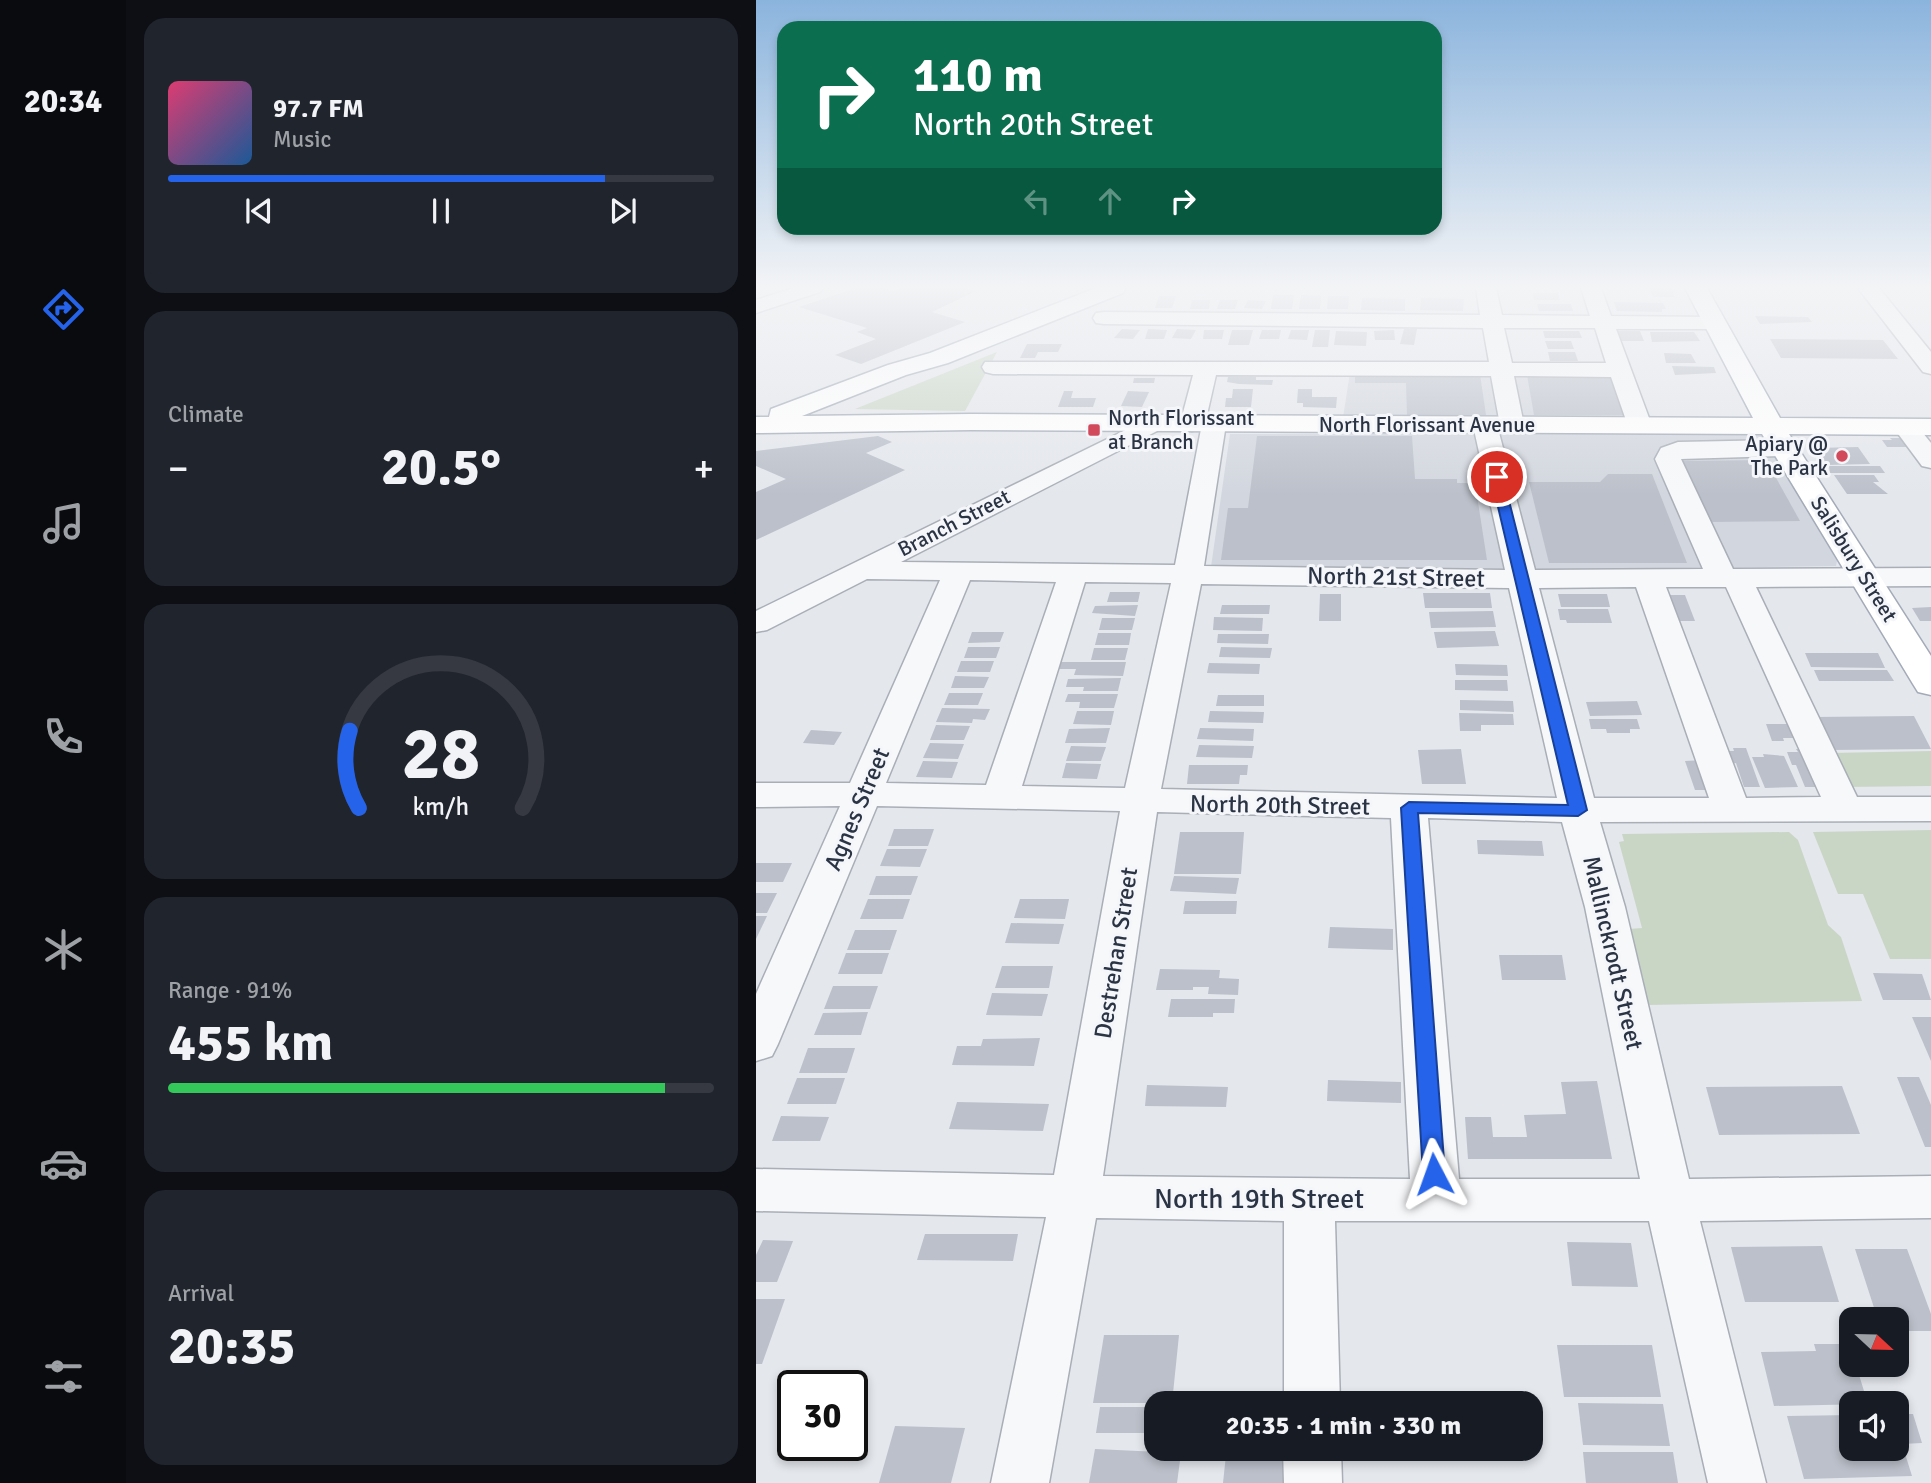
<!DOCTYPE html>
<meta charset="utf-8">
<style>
body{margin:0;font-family:Signika,sans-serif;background:#20242c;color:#f1f3f6;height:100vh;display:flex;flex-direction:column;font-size:26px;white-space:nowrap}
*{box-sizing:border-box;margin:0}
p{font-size:23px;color:#9ea1a6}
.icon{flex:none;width:38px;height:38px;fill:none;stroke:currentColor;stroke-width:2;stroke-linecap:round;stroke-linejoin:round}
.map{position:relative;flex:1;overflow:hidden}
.drawer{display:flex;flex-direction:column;gap:18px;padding:18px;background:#0d0f14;width:630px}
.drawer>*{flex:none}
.banner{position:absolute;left:21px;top:21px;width:665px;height:214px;border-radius:21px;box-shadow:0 4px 10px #0003;background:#0b6e4f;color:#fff;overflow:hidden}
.needle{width:46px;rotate:112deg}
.controls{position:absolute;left:1083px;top:1307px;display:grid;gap:14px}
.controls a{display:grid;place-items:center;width:70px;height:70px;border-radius:14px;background:#171b24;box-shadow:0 4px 10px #0003;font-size:35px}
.speed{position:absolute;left:21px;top:1370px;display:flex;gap:14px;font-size:35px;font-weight:700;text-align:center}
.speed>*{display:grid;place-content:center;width:91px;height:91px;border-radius:50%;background:#171b24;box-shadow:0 4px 10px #0003;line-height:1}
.speed .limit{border:4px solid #111;border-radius:10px;background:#fff;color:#111}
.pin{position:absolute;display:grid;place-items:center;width:60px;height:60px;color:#fff;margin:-30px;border:4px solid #fff;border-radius:50%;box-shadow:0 2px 7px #0007}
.me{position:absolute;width:77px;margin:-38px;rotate:356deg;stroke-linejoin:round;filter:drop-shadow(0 0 5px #0008)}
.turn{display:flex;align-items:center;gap:24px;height:147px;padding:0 21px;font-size:32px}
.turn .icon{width:91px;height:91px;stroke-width:2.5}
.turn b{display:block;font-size:49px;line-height:60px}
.lanes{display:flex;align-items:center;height:66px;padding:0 21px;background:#0003;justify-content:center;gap:35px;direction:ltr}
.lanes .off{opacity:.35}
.big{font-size:52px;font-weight:700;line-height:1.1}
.drawer .card{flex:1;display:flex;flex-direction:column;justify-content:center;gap:10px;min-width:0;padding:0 24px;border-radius:21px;background:#20242c}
.drawer .dial{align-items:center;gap:0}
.dial svg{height:182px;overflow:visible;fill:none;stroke:#363941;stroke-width:7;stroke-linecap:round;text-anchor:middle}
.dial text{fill:#f1f3f6;stroke:none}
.song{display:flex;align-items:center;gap:21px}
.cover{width:84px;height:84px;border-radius:10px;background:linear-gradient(135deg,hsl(340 70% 55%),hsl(210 70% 35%))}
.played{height:7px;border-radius:4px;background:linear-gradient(90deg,#2563eb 80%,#363941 80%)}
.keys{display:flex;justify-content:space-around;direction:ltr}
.heat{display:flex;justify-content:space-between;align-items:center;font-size:38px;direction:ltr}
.charge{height:10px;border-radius:5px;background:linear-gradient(90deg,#34c759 91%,#363941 0)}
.trip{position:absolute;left:388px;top:1391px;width:399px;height:70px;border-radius:21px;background:#171b24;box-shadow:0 4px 10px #0003;font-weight:700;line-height:70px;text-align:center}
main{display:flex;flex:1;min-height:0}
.menu{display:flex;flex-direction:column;width:126px;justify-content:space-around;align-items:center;background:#090b0e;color:#9ea1a6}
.menu .icon{width:49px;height:49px}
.menu .on{color:#2563eb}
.menu b{font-size:32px;color:#f1f3f6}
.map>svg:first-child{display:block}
.built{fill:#d2d6de}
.green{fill:#c9d6c5}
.building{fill:#bbc0ca}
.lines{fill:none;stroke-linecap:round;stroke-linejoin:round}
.minor-casing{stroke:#a9aeb7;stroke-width:3}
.major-casing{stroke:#a3abb8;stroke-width:3}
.minor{fill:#f7f8fa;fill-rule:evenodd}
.major{fill:#fff;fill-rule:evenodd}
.route{fill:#2563eb;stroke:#184099;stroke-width:2}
.poi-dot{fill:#d1495b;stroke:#f4f6f9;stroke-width:2.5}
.labels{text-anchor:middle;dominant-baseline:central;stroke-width:6;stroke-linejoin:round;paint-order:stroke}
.far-poi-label{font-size:21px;fill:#2b3445;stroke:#f4f6f9;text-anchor:start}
.far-street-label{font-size:21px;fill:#2b3445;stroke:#f4f6f9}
.street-label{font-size:24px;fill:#2b3445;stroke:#f4f6f9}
.near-street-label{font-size:28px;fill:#2b3445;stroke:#f4f6f9}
</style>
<main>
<nav class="menu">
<b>20:34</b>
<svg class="icon on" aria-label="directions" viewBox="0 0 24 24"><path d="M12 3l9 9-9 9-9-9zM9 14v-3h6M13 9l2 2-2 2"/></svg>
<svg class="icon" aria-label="music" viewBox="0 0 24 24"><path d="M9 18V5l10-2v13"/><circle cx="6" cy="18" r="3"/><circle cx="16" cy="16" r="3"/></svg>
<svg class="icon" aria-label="phone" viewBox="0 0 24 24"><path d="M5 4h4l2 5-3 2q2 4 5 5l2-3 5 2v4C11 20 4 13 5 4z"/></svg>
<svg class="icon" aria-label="climate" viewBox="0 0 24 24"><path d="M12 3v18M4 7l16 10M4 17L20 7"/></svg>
<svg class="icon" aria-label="car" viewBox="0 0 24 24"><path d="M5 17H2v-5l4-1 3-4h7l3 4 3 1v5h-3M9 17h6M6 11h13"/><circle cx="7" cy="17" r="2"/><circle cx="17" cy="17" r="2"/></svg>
<svg class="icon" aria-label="filters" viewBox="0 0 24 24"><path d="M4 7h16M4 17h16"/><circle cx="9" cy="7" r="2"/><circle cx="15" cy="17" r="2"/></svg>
</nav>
<section class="drawer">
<div class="card">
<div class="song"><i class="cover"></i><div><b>97.7 FM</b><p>Music</p></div></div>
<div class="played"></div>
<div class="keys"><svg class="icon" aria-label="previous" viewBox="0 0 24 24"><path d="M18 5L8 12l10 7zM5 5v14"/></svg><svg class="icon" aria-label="pause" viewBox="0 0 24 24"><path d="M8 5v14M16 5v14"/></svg><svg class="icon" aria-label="next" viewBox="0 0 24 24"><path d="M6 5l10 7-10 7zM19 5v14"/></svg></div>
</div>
<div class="card"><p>Climate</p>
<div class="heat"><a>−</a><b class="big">20.5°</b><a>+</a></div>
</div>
<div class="card dial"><svg viewBox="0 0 100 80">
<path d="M14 69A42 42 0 1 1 86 69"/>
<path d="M14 69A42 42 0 0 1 10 35" stroke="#2563eb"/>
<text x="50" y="56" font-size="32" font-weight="700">28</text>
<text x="50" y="72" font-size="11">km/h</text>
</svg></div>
<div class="card"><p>Range · 91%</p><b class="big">455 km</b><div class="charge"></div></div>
<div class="card"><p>Arrival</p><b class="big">20:35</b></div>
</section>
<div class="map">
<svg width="1175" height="1483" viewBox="0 0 1175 1483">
<rect width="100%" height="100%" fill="#e4e7ec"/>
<path class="built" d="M594,372H866L884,426L1009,436L1081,561L1080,566L792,570L455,567L474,434H578L586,424Z"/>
<g class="green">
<path d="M241,352L209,411L99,409Z"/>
<path d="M1175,751V786L1089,787L1075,753Z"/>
<path d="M1175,830V959H1134L1107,894H1082L1057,832Z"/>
<path d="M1033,832L1042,840L1072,925L1085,937L1106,1001L892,1005L873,929L886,928L863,842L868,841L866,834Z"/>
</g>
<g class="building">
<path d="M100,288H128L137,291L146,288H208L220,291L176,312L209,322L105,364L79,355L120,339L101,332L111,328L43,307Z"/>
<path d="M893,288L916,289L918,297H898Z"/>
<path d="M777,293H802L804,300H778Z"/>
<path d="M517,295H538L536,309H515Z"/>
<path d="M545,295L565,296L564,309H543Z"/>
<path d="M403,296H420L416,308H399Z"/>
<path d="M572,296H593L592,309H571Z"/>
<path d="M606,298L649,299V311L605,310Z"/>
<path d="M665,298L708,299L707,311L664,310Z"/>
<path d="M436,300H454L453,309H434Z"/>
<path d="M464,300H482L479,309H461Z"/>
<path d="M492,300L510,301L506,309L488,308Z"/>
<path d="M858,302L907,303L910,309H906V312L861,311Z"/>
<path d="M781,304H815L817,311H783Z"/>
<path d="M999,316L1052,317L1056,322L1004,324Z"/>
<path d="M366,329L384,330L377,339L358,338Z"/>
<path d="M392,329L411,330L408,339H389Z"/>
<path d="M421,329L440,330L435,339L416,338Z"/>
<path d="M648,329H661L658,345L644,344Z"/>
<path d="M448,330H468L466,339H447Z"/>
<path d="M476,330H497L493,345H472Z"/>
<path d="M506,330H525L523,339H503Z"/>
<path d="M535,330H553L551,340L532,339Z"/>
<path d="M559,330H574L572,347H556Z"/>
<path d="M638,330L639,340H619L618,331Z"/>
<path d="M580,331L611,332L610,346L578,345Z"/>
<path d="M787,331H823L826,338H789Z"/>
<path d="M859,331H884L888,341H863Z"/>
<path d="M894,332H938L944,341L896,342Z"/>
<path d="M1014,339L1127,340L1142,359L1025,358Z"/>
<path d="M789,341H815L818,349H792Z"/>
<path d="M271,344H306L302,352H282L279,358H264Z"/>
<path d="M792,352H819L822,361H794Z"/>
<path d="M908,353L935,354L940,363H910Z"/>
<path d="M916,366L958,367L960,373L919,375Z"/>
<path d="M599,373L724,374L730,415H651L650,383H599Z"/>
<path d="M771,375H859L873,415H778Z"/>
<path d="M472,377H500V380H517L516,385L483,384L471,382Z"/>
<path d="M378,378H399L398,383H377Z"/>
<path d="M477,389H497L495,407H469L470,398H476Z"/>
<path d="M542,389H556V397H581L580,408L547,407V403H541Z"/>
<path d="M308,391H317L315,398H340L337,407H302Z"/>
<path d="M372,391L393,392L386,407L365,406Z"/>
<path d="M122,436L136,442L110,453L149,470L0,540V492L30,479L0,466V451Z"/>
<path d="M501,436H656L659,479H701V483H719L731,560H465L472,508H492Z"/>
<path d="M1134,438H1147L1153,447H1131L1126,440H1136Z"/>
<path d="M1102,447L1114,464L1070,465L1059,448Z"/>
<path d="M1010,460L1044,521L953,522L924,461Z"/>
<path d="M1073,466H1124L1129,473H1074Z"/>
<path d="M852,474H896L931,563H793L773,482H844Z"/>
<path d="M1078,475H1118L1123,482H1117L1132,494H1091Z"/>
<path d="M354,592H384L382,602H351Z"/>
<path d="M667,593H734L736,608H669Z"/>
<path d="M564,594H585V621H563Z"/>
<path d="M802,594H851L854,607H805Z"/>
<path d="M911,595H929L939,621H920Z"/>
<path d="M382,605L379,616L336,613L339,606Z"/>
<path d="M466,605H514L513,614H464Z"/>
<path d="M1175,607V621H1164L1156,608Z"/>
<path d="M802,609H852L856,623H811L810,620H804Z"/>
<path d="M737,611L740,627L675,628L673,612Z"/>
<path d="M458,617L507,618L506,631L457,630Z"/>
<path d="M346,618H379L376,630H343Z"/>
<path d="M739,631L743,646L681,648L678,632Z"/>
<path d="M216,632H248L244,642L212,643Z"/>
<path d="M342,633H375L373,645H339Z"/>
<path d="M462,634H513L512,644L461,643Z"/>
<path d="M212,647H244L240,658H208Z"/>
<path d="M465,647L516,648L514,658L463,657Z"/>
<path d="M338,648H372L369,660H335Z"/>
<path d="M1049,653H1122L1129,668L1055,667Z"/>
<path d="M205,661H238L234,672H201Z"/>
<path d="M301,662H370L367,676L318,675L320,669H299Z"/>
<path d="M453,663L504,664L503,674L451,673Z"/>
<path d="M699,664L751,665L752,676L700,675Z"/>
<path d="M1058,670H1131L1138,681H1063Z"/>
<path d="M199,676L233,677L228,688H195Z"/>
<path d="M365,678L362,691H327L328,687H310L312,679Z"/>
<path d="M699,680H751L752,691L699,690Z"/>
<path d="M193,693H227L222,705H188Z"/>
<path d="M312,694H362L358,708H323L324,702H309Z"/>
<path d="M462,695H508V706H460Z"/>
<path d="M704,700L757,701L758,712L704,710Z"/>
<path d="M881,701L886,715L834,716L830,702Z"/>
<path d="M186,708L234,709L229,720L217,719L216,723L180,722Z"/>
<path d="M321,711H358L355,725L317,724Z"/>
<path d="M454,711L508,712L507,723L452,722Z"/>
<path d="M703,713L757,714L758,725H725V731H704Z"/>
<path d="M1158,716L1175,749L1074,750L1058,717Z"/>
<path d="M833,719H881L884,729H874V733H851L850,729H835Z"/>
<path d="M1010,724H1040L1045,738H1027L1028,741H1016Z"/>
<path d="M180,725L214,726L208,740H174Z"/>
<path d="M354,728L350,743H309L313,729Z"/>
<path d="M444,728L498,729L497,741L441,739Z"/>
<path d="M55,730L86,732L78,745L47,743Z"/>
<path d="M174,743L208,744L202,759L167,758Z"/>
<path d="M443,745L498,746L496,758L440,757Z"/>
<path d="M315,746L350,747L345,761H310Z"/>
<path d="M977,748H990L1004,787H988L980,763L974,764L969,751H978Z"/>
<path d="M705,749L710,784H666L662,750Z"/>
<path d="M1040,749H1052L1067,787H1049L1040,765H1036L1031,752H1042Z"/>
<path d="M1007,754L1028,756L1042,787L1009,788L996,757H1008Z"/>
<path d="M949,760L959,790H939L929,761Z"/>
<path d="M167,761L202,762L196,778L160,777Z"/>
<path d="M310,763L345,764L341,779L306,778Z"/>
<path d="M433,765H492L491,775H484L483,784H431Z"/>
<path d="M138,829H178L172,846H132Z"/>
<path d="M424,832H488L485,874H418Z"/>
<path d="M721,840L786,841L788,856L722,854Z"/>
<path d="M131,849H171L164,867L124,866Z"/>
<path d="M0,863H36L27,882H0Z"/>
<path d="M120,876H162L155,895H113Z"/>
<path d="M418,876L483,878L480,894L414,891Z"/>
<path d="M0,893H21L11,913H0Z"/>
<path d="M112,899H154L147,919H104Z"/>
<path d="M264,899H313L309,919L258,918Z"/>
<path d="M429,901H481L480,914H427Z"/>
<path d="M0,916H11L0,939Z"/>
<path d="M255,923L308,924L303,944L249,943Z"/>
<path d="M574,927L637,929V950L572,948Z"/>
<path d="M99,930H141L134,950H91Z"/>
<path d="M90,953H133L126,974H82Z"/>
<path d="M743,955H806L810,980H746Z"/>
<path d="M246,966H297L293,988H239Z"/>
<path d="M404,969L464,970L463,978L483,979L482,995L452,994L453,987H437V990H400Z"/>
<path d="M1117,973L1166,974L1175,1000H1127Z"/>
<path d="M77,986H122L114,1009H68Z"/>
<path d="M236,993L292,994L286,1016L230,1015Z"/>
<path d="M415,999H479L478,1013H457V1017H412Z"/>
<path d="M112,1012L105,1035H58L67,1013Z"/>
<path d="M1156,1017H1175V1061Z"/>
<path d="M284,1038L278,1066L196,1065L201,1046H225L227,1039Z"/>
<path d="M52,1048H99L91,1073H43Z"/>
<path d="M1141,1077H1163L1175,1105V1147H1169Z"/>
<path d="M41,1078H89L80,1104H31Z"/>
<path d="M572,1080L645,1082V1103L571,1101Z"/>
<path d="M841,1081L856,1159H712L709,1117H735L737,1137H771L768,1115L810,1114L805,1082Z"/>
<path d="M391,1085L472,1087L470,1107L389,1106Z"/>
<path d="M1086,1086L1104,1134L963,1135L950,1087Z"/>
<path d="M201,1102L293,1104L287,1131L193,1129Z"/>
<path d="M25,1116L73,1117L64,1141H16Z"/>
<path d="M169,1234H262L257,1261L161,1260Z"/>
<path d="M7,1240L37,1241L21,1282H0V1255Z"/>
<path d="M811,1242L875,1243L882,1287L816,1286Z"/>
<path d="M1066,1246L1083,1302H989L975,1247Z"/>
<path d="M1099,1249H1151L1175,1314V1331H1141V1320H1122Z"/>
<path d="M0,1299H29L6,1364H0Z"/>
<path d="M348,1335H423L416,1403H337Z"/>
<path d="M1058,1344H1094L1096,1365H1100L1112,1404L1018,1406L1005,1352L1060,1351Z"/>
<path d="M801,1345H896L905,1397H808Z"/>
<path d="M822,1403L907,1404L914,1446L827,1445Z"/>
<path d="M344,1407H401V1433H340Z"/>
<path d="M1141,1414H1157L1166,1443L1146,1444L1156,1476L1048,1479L1031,1416L1096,1415V1449H1141Z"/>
<path d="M139,1426L209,1428L195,1483H123Z"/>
<path d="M339,1449L425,1453L421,1483H333Z"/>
<path d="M827,1452H917L922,1483H830Z"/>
<path d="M470,1455L531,1457L529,1483H467Z"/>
</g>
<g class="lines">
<g class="minor-casing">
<g id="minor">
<path d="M38,288H67L64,292L0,313V300Z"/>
<path d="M720,288H740L746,315L834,316L825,288H845L855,316L958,317L966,318L969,323L966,328L958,329H860L896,426L893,431L884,433L875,431L872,426L855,377L758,376L768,425L765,430L756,432L747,430L744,425L735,376L460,375L450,419L458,417L467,419L470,424L448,566L749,570L717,425L720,420L729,418L738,420L741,425L779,570L947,569L899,459L905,448L922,442L1028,440L1037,443L1041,448L1037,453L1028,456L925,459L977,569L1175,568V586L1000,587L1101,797H1175V821L844,822L869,907L933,1179L1175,1176V1218L944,1221L1010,1483H952L893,1221H579L584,1404H528V1221L340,1218L293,1483H235L290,1217L0,1211V1169L298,1175L364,811L121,806L22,1044L16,1056L0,1061V994L84,806L0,807V783H94L184,580L111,579L11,630L0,632V611L396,417L405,419L408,424L405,429L145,562L419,565L445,429L436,431L427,429L424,424L437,375L237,374L229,372L226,367L229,362H733L727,328L348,324L340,323L337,318L340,313L348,312L724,315ZM748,328H839L850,363H756ZM214,580L300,582L230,785L130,783ZM329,582L415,583L369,788L266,786ZM445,584L753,588L801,798L405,789ZM880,587L953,798H838L783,588ZM910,587H970L1065,797L990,798ZM401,812L635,818L654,1179L347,1176ZM672,818L806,822L829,907L884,1179H703Z"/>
<path d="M1102,288H1123L1175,352V374L1167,372Z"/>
<path d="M1149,420L1158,422L1175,443V468L1166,466L1137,427L1140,422Z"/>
<path d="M527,1449H585L586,1483H528Z"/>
</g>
</g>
<g class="major-casing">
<path id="major" d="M340,288H370L367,293L192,363L150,375L46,416L215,414L997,418L929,288H951L1024,418L1175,419V435L1033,434L1175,656V695L1162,692L1157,684L1006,434L215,430L0,433V417H13L15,409L132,365L174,353Z"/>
</g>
<use href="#minor" class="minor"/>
<use href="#major" class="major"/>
</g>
<linearGradient id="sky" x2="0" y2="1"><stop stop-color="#8bb4dd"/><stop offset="0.58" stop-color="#f3f4f6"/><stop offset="1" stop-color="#f3f4f6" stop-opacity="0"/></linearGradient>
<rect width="1175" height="495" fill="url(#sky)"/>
<path class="route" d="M741,473L747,477L831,810L822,816L662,813L689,1174L686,1181L678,1184L670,1181L667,1174L645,808L653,802L812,805L735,477Z"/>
<g class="poi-dot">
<rect x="331" y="423" width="14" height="14" rx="3.5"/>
<circle cx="1086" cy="456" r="7"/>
</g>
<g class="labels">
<g class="far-poi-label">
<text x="352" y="418">North Florissant<tspan x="352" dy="24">at Branch</tspan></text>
<text x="1072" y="444" text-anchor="end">Apiary @<tspan x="1072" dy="24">The Park</tspan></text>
</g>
<g class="far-street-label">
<text x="671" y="425">North Florissant Avenue</text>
<text transform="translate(198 523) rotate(-27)">Branch Street</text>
<text transform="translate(1098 559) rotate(58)">Salisbury Street</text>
</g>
<g class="street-label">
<text transform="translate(640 577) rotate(1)">North 21st Street</text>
<text transform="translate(524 805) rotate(1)">North 20th Street</text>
<text transform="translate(101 809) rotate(-67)">Agnes Street</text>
<text transform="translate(360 953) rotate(-81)">Destrehan Street</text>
<text transform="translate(857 953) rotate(77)">Mallinckrodt Street</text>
</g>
<g class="near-street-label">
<text x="503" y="1199">North 19th Street</text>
</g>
</g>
</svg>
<div class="controls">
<a><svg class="needle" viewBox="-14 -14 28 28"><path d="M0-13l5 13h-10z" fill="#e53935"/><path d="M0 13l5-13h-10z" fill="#9ea1a6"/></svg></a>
<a><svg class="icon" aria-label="sound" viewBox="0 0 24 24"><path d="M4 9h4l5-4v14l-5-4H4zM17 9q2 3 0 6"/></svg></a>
</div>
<div class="speed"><div class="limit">30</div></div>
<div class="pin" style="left:741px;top:477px;background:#d93025"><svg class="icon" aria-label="arrive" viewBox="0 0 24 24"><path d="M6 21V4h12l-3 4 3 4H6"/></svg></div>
<svg class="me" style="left:678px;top:1174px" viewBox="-20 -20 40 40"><path d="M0-17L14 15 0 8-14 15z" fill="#2563eb" stroke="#fff" stroke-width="4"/></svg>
<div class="trip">20:35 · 1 min · 330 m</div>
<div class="banner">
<div class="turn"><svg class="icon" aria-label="right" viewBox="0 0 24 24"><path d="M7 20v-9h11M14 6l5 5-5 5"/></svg><div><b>110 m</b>North 20th Street</div></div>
<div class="lanes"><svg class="icon off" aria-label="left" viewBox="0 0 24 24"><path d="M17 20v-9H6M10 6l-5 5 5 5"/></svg><svg class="icon off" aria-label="ahead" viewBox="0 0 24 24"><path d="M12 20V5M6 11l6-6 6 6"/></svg><svg class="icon" aria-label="right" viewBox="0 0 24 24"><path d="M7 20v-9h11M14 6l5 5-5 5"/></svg></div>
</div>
</div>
</main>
